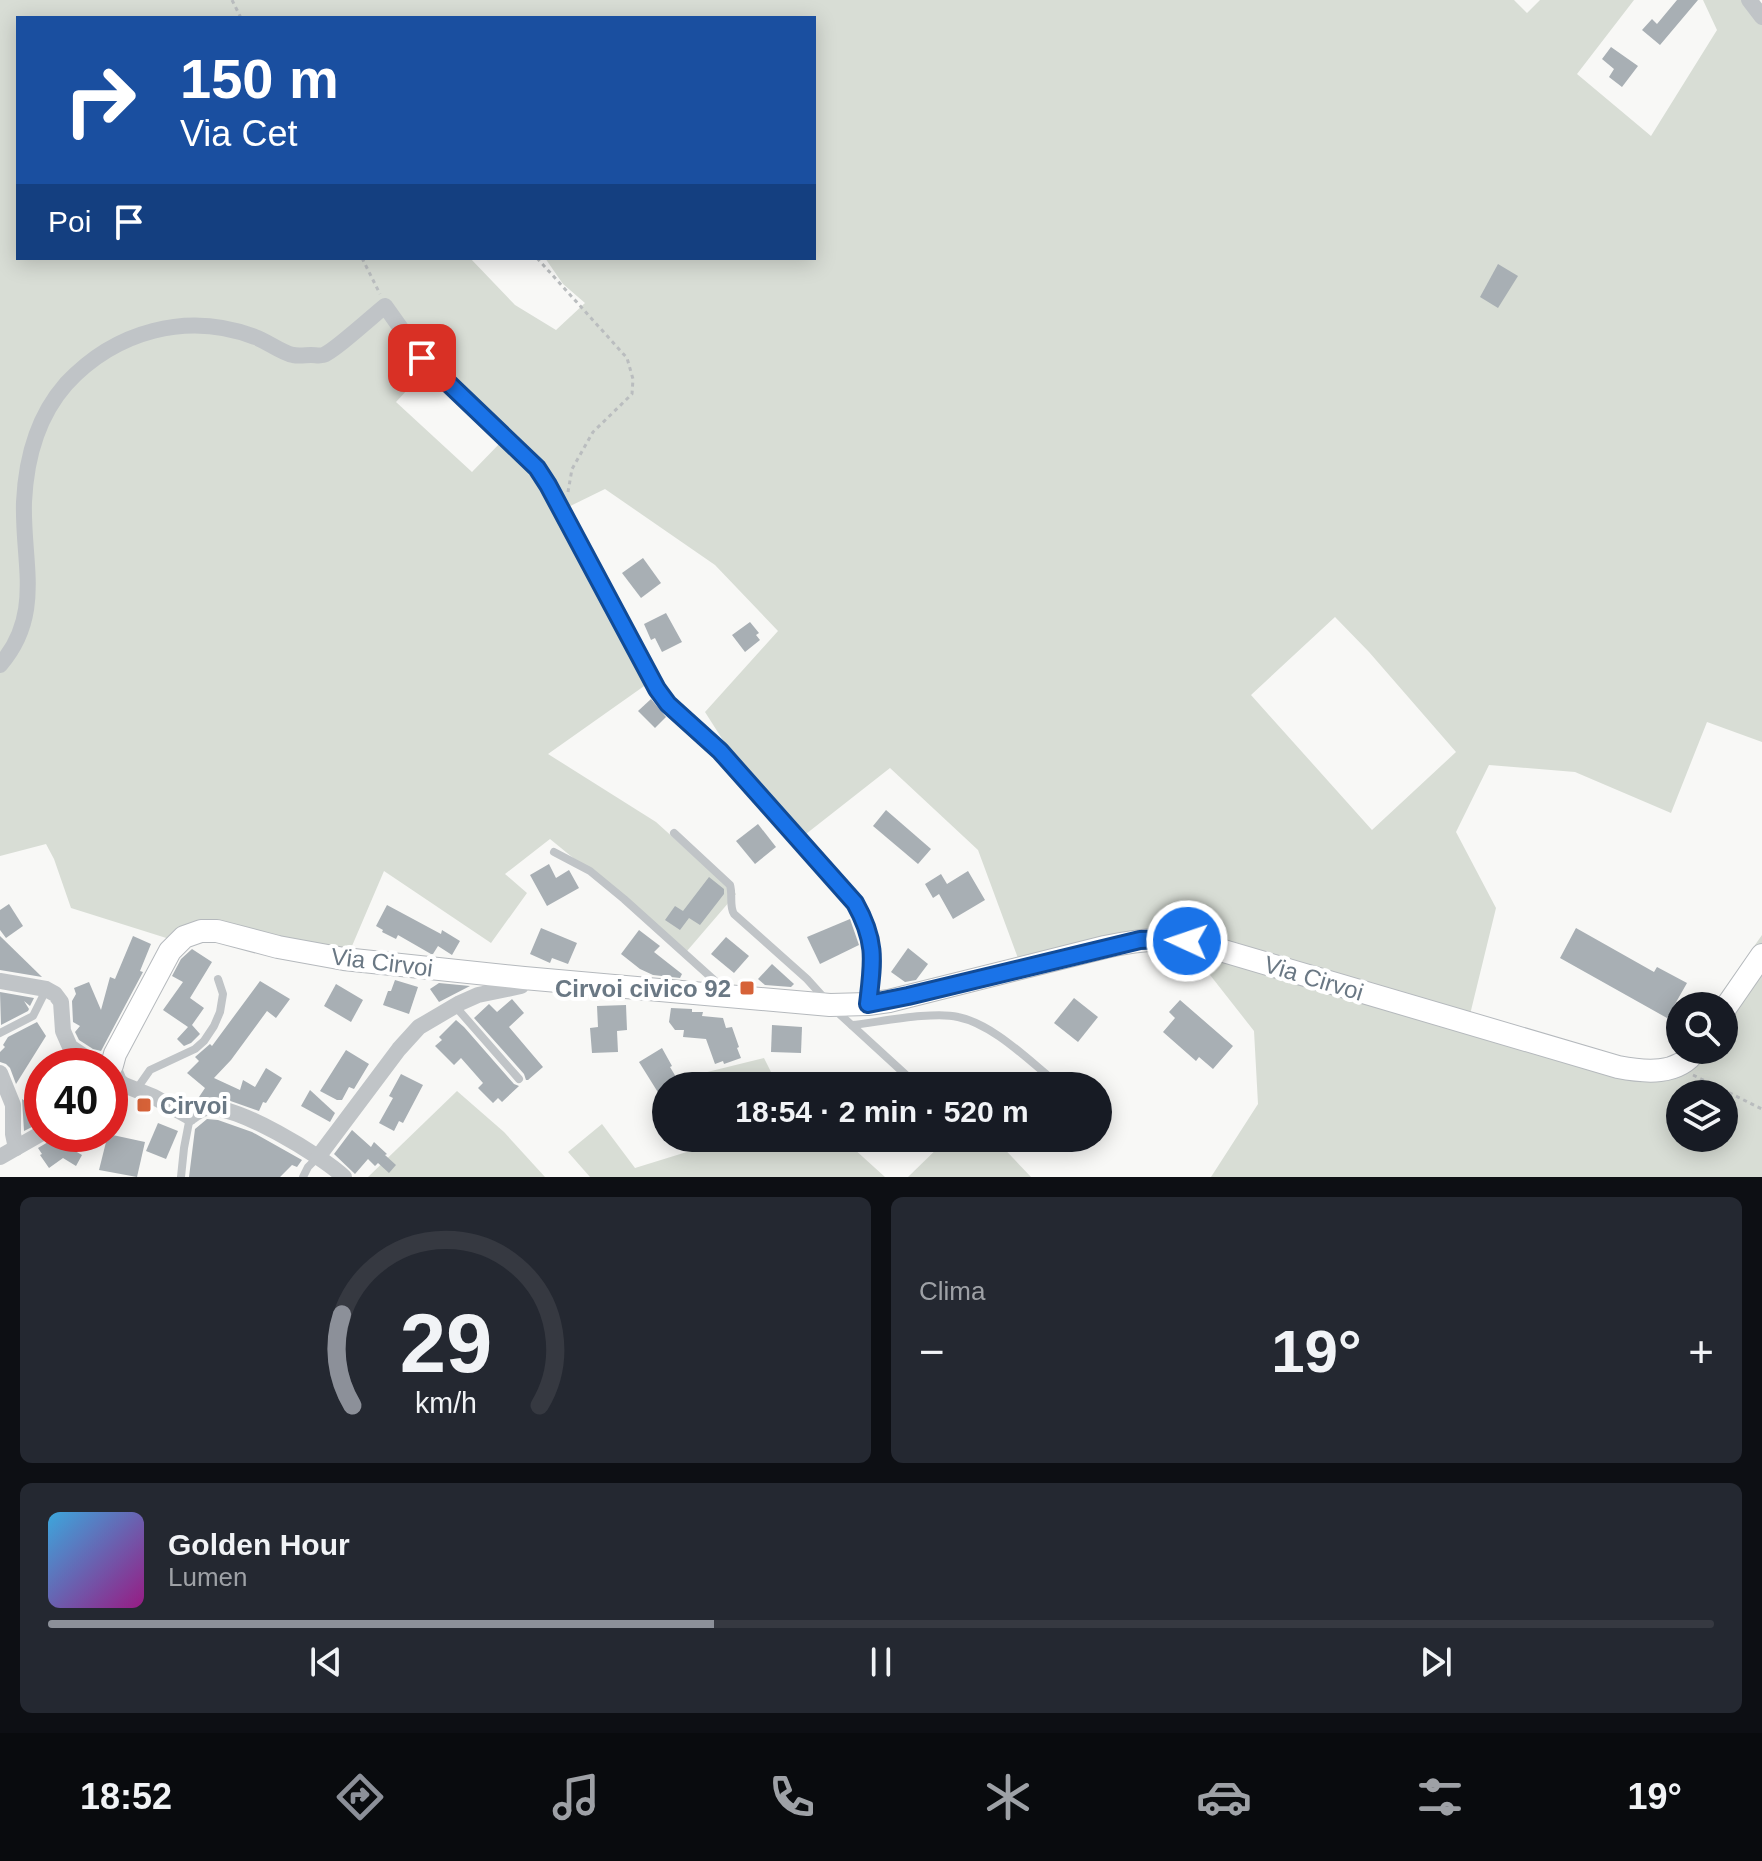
<!DOCTYPE html>
<html lang="it">
<meta charset="utf-8">
<style>
body{margin:0;font-family:Helvetica,sans-serif;background:#242831;color:#f1f3f6;height:100vh;display:flex;flex-direction:column;font-size:30px;white-space:nowrap}
*{box-sizing:border-box;margin:0}
p{font-size:26px;color:#9ea1a6}
.icon{flex:none;width:44px;height:44px;fill:none;stroke:currentColor;stroke-width:2;stroke-linecap:round;stroke-linejoin:round}
.map{position:relative;height:1177px;overflow:hidden}
.side{display:flex;flex-direction:column;gap:20px;padding:20px;background:#0d0f14;flex:1}
.side>*{flex:none}
.guide{position:absolute;left:16px;top:16px;width:800px;height:244px;border-radius:0px;box-shadow:0 4px 20px #0003;background:#1a4fa0;color:#fff;overflow:hidden}
.fabs{position:absolute;left:1666px;top:992px;display:grid;gap:16px}
.fabs a{display:grid;place-items:center;width:72px;height:72px;border-radius:50%;background:#171b24;box-shadow:0 4px 20px #0003;font-size:40px}
.speed{position:absolute;left:24px;top:1048px;display:flex;gap:16px;font-size:40px;font-weight:700;text-align:center}
.speed>*{display:grid;place-content:center;width:104px;height:104px;border-radius:50%;background:#171b24;box-shadow:0 4px 20px #0003;line-height:1}
.speed .limit{border:12px solid #d22;background:#fff;color:#111}
.pin{position:absolute;display:grid;place-items:center;width:68px;height:68px;color:#fff;margin:-34px;border-radius:16px;box-shadow:0 4px 12px #0006}
.me{position:absolute;width:88px;margin:-44px;rotate:273deg;stroke-linejoin:round;filter:drop-shadow(0 0 6px #0008)}
.turn{display:flex;align-items:center;gap:28px;height:168px;padding:0 32px;font-size:36px}
.turn .icon{width:104px;height:104px;stroke-width:2.5}
.turn b{display:block;font-size:56px;line-height:68px}
.then{display:flex;align-items:center;height:76px;padding:0 32px;background:#0003;gap:16px;font-size:30px}
.big{font-size:60px;font-weight:600;line-height:1.1}
.side .widget{flex:1;display:flex;flex-direction:column;justify-content:center;gap:12px;min-width:0;padding:0 28px;border-radius:12px;background:#242831}
.side .dial{align-items:center;gap:0}
.dial svg{height:208px;overflow:visible;fill:none;stroke:#363941;stroke-width:7;stroke-linecap:round;text-anchor:middle}
.dial text{fill:#f1f3f6;stroke:none}
.song{display:flex;align-items:center;gap:24px}
.cover{width:96px;height:96px;border-radius:12px;background:linear-gradient(135deg,hsl(200 70% 55%),hsl(310 70% 35%))}
.played{height:8px;border-radius:4px;background:linear-gradient(90deg,#8c9099 40%,#363941 40%)}
.keys{display:flex;justify-content:space-around;direction:ltr}
.heat{display:flex;justify-content:space-between;align-items:center;font-size:44px;direction:ltr}
.side .tiles{flex:1;display:grid;gap:20px;grid-template-columns:1fr 1fr}
.widget:last-child{grid-column:span 2}
.trip{position:absolute;left:652px;top:1072px;width:460px;height:80px;border-radius:40px;background:#171b24;box-shadow:0 4px 20px #0003;font-weight:600;line-height:80px;text-align:center}
.dock{display:flex;height:128px;justify-content:space-around;align-items:center;background:#090b0e;color:#9ea1a6}
.dock .icon{width:56px;height:56px}
.dock .active{color:#8c9099}
.dock b{font-size:36px;color:#f1f3f6}
.map>svg:first-child{display:block}
.green{fill:#d8ddd5;fill-rule:evenodd}
.building{fill:#a8afb4}
.lines{fill:none;stroke-linecap:round;stroke-linejoin:round}
.secondary-casing{stroke:#b5b9bd;stroke-width:24}
.path{stroke:#babdbf;stroke-width:3;stroke-dasharray:4 4;stroke-linecap:butt}
.lane{stroke:#c0c4c7;stroke-width:8}
.street{stroke:#c0c4c7;stroke-width:16}
.secondary{stroke:#fff;stroke-width:22}
.route-casing{stroke:#114b97;stroke-width:20}
.route{stroke:#1a73e8;stroke-width:14}
.poi-dot{fill:#d66238;stroke:#fff;stroke-width:3}
.labels{text-anchor:middle;dominant-baseline:central;stroke-width:8;stroke-linejoin:round;paint-order:stroke}
.street-label{font-size:24px;fill:#6a7884;stroke:#fff}
.poi-label{font-size:24px;font-weight:bold;fill:#6a7884;stroke:#fff;text-anchor:end}
</style>
<div class="map">
<svg width="1762" height="1177" viewBox="0 0 1762 1177">
<rect width="100%" height="100%" fill="#f8f8f6"/>
<g class="green">
<path d="M0,0H1514L1527,13L1540,0H1634L1577,74L1651,136L1717,30L1703,0H1759L1762,4V742L1707,722L1671,813L1575,772L1489,765L1456,832L1496,908L1466,1031L1662,1077L1681,1050H1724V1006H1712L1762,935V1177H1211L1258,1104L1254,1031L1192,952L1117,936L1019,961L978,850L890,768L797,841L763,803L705,712L778,631L715,565L605,489L556,513L647,684L548,754L656,822L736,894L687,951L550,839L505,874L527,893L491,943L384,871L352,946L337,965L220,938L179,942L71,908L54,859L46,844L0,856ZM18,18H814V258H545L563,284L585,303L556,330L515,305L470,258H18ZM433,362L502,441L472,472L396,402ZM1335,617L1369,652L1456,752L1372,830L1251,695ZM1680,1094H1724V1138H1680Z"/>
<path d="M764,1058L778,1086H698L691,1076Z"/>
<path d="M457,1091L504,1132L545,1177H368Z"/>
<path d="M602,1124L635,1168L732,1138H842L885,1177H590L568,1152Z"/>
<path d="M948,1138H994L1031,1177H908Z"/>
</g>
<g class="building">
<path d="M1677,0H1698L1660,45L1642,30L1652,19L1657,24Z"/>
<path d="M1611,47L1638,66L1622,87L1609,77L1614,69L1602,59Z"/>
<path d="M1498,264L1518,276L1498,308L1480,297Z"/>
<path d="M643,558L661,583L641,598L622,573Z"/>
<path d="M666,613L682,642L662,652L655,638L651,640L644,624Z"/>
<path d="M750,622L759,633L756,635L760,640L745,652L732,635Z"/>
<path d="M651,699L666,717L655,728L638,711Z"/>
<path d="M886,810L931,849L918,864L873,826Z"/>
<path d="M758,824L776,847L755,864L736,841Z"/>
<path d="M549,864L556,878L569,870L579,888L547,906L530,875Z"/>
<path d="M968,871L985,900L953,919L939,894L933,898L925,884L941,874L947,884Z"/>
<path d="M709,877L724,889V894L700,925L689,918L680,930L665,920L675,906L683,911Z"/>
<path d="M9,904L23,926L6,938L0,930V910Z"/>
<path d="M387,905L441,934L442,930L460,941L452,955L438,946L433,954H431L398,935L396,939L382,932L383,930L376,926Z"/>
<path d="M850,919L859,945L820,964L807,937Z"/>
<path d="M541,928L577,943L568,964L552,958L550,963L530,954Z"/>
<path d="M1576,928L1654,972L1657,967L1687,983L1667,1018L1560,958Z"/>
<path d="M639,930L660,946L654,952L682,974L680,978L653,975L640,969L621,954Z"/>
<path d="M0,936L42,977L0,970Z"/>
<path d="M133,936L151,944L140,971L143,972L101,1051L93,1049L79,1040L75,1032L80,1026L73,1022L72,1001L76,994L74,988L89,982L101,1010L110,977L115,979Z"/>
<path d="M726,937L749,956L734,973L711,954Z"/>
<path d="M908,948L928,964L916,980L905,982L891,972Z"/>
<path d="M192,949L212,962L190,998L204,1008L192,1025L200,1034L191,1043L184,1046L177,1039L188,1027L163,1010L183,982L172,976L181,959Z"/>
<path d="M772,964L794,984L791,987L765,985L758,979Z"/>
<path d="M395,980L418,987L409,1014L383,1005L388,991H391Z"/>
<path d="M260,981L290,999L276,1018L267,1011L231,1060L214,1078L240,1090L243,1080L255,1087L266,1068L282,1078L266,1103L263,1102L259,1111L222,1098L199,1097L205,1088L187,1073L199,1061L195,1057L210,1044L212,1046Z"/>
<path d="M439,983L470,986L439,1002L430,989Z"/>
<path d="M336,984L363,1000L351,1022L324,1006Z"/>
<path d="M0,992L34,998L30,1006L24,1001L29,1009L28,1011L1,1025Z"/>
<path d="M1074,998L1098,1017L1078,1042L1054,1023Z"/>
<path d="M512,999L524,1013L509,1027L543,1067L528,1080H526L524,1074L474,1018L489,1004L497,1012Z"/>
<path d="M1180,1000L1233,1046L1213,1069L1199,1057L1196,1061L1163,1032L1175,1018L1169,1012Z"/>
<path d="M626,1005L627,1030L617,1031L618,1052L592,1053L590,1028L598,1027L597,1006Z"/>
<path d="M671,1008L692,1009V1012H703L702,1016L723,1018L726,1028L732,1027L739,1047L737,1048L741,1058L724,1064L723,1061L715,1064L706,1039L683,1037L684,1030H675L669,1022Z"/>
<path d="M456,1020L464,1027L514,1084L519,1086L502,1102L498,1098L493,1103L478,1088L483,1083L461,1058L454,1065L435,1046L442,1040L439,1037Z"/>
<path d="M37,1022L46,1036L16,1084L10,1068L6,1064L0,1062V1052L5,1047L3,1045L8,1037Z"/>
<path d="M772,1025L802,1027L801,1053L771,1052Z"/>
<path d="M662,1048L672,1066L670,1067L679,1082L673,1086H666V1090L659,1094L639,1062Z"/>
<path d="M346,1050L369,1064L354,1089L349,1087L342,1100H337L320,1091Z"/>
<path d="M401,1074L423,1085L403,1123L399,1121L394,1131L379,1123L393,1098L389,1096Z"/>
<path d="M42,1078V1122L24,1131L22,1099L25,1101Z"/>
<path d="M310,1090L335,1113L330,1122L301,1106Z"/>
<path d="M207,1119L218,1120L252,1132L302,1160L297,1167L292,1165L280,1177H189L195,1129Z"/>
<path d="M158,1123L178,1131L166,1159L146,1151Z"/>
<path d="M352,1130L371,1147L374,1142L387,1154L385,1155L396,1165L389,1173L378,1163L375,1166L368,1159L355,1174L334,1154Z"/>
<path d="M53,1134H73L58,1141L82,1155L76,1166L63,1158L49,1168L40,1155L42,1154L38,1148L48,1142Z"/>
<path d="M108,1134L145,1142L137,1177L99,1170Z"/>
</g>
<g class="lines">
<g class="secondary-casing">
<g id="secondary">
<path d="M1724,1010L1762,955"/>
<path d="M112,1065L115,1054L170,951L184,937L201,931H217L278,947L344,959L524,978L830,1005L868,1004L889,1001L1105,947C1146,938 1170,937 1210,947L1618,1067C1644,1072 1678,1076 1696,1050"/>
</g>
</g>
<g class="path">
<path d="M232,0L241,18"/>
<path d="M362,258L380,294"/>
<path d="M537,258L627,358L633,379L632,394L593,432L572,469L568,492"/>
<path d="M1693,1075L1762,1109"/>
</g>
<g class="lane">
<path d="M674,833L730,885C733,895 729,906 734,914L807,979L825,999"/>
<path d="M554,852L590,871L624,899L724,989"/>
<path d="M455,1006L519,1079"/>
<path d="M834,1009L917,1085"/>
<path d="M852,1025C880,1022 933,1011 958,1017C992,1024 1025,1057 1052,1079"/>
<path d="M0,1033L33,1016L46,990"/>
<path d="M136,1090L150,1070L195,1049L204,1041L214,1026L220,1012L223,994L218,979"/>
<path d="M181,1177L184,1148L190,1117"/>
<path d="M303,1177L308,1167L318,1157"/>
</g>
<g class="street">
<path d="M1749,0L1762,17"/>
<path d="M0,665C44,614 22,562 24,502C26,459 37,417 66,384C115,331 187,311 255,337C267,341 280,352 293,355C299,356 306,355 311,355C315,355 320,356 323,355C332,353 375,314 385,306L422,358L537,468L548,485L657,689L668,704L720,751L855,903C876,941 873,963 868,1004"/>
<path d="M0,981L46,989L55,994L61,1002L63,1031L70,1047L88,1059L112,1065L119,1081L124,1085L154,1097L190,1117C194,1114 200,1109 206,1108C235,1103 322,1156 344,1177"/>
<path d="M0,1073L13,1105V1134L16,1148"/>
<path d="M110,1094L124,1085"/>
<path d="M0,1157L42,1133"/>
<path d="M318,1157L399,1049L419,1027L460,1003L478,995L521,986L524,978"/>
</g>
<use href="#secondary" class="secondary"/>
</g>
<g class="lines">
<g class="route-casing">
<path id="route" d="M422,358L537,468L548,485L657,689L668,704L720,751L855,903C877,942 873,962 868,1004L908,996L1140,940L1164,939L1187,941"/>
</g>
<use href="#route" class="route"/>
</g>
<g class="poi-dot">
<rect x="739" y="980" width="16" height="16" rx="4"/>
<rect x="136" y="1097" width="16" height="16" rx="4"/>
</g>
<g class="labels">
<g class="street-label">
<text transform="translate(382 962) rotate(7)">Via Cirvoi</text>
<text transform="translate(1314 978) rotate(17)">Via Cirvoi</text>
</g>
<g class="poi-label">
<text x="731" y="988">Cirvoi civico 92</text>
<text x="160" y="1105" text-anchor="start">Cirvoi</text>
</g>
</g>
</svg>
<div class="fabs">
<a><svg class="icon" aria-label="search" viewBox="0 0 24 24"><circle cx="10" cy="10" r="6"/><path d="M15 15l6 6"/></svg></a>
<a><svg class="icon" aria-label="layers" viewBox="0 0 24 24"><path d="M12 4l9 5-9 5-9-5zM3 14l9 5 9-5"/></svg></a>
</div>
<div class="speed"><div class="limit">40</div></div>
<div class="pin" style="left:422px;top:358px;background:#d93025"><svg class="icon" aria-label="arrive" viewBox="0 0 24 24"><path d="M6 21V4h12l-3 4 3 4H6"/></svg></div>
<svg class="me" style="left:1187px;top:941px" viewBox="-20 -20 40 40"><circle r="17" fill="#1a73e8" stroke="#fff" stroke-width="3"/><path d="M0-11L8 9 0 5-8 9z" fill="#fff"/></svg>
<div class="trip">18:54 · 2 min · 520 m</div>
<div class="guide">
<div class="turn"><svg class="icon" aria-label="right" viewBox="0 0 24 24"><path d="M7 20v-9h11M14 6l5 5-5 5"/></svg><div><b>150 m</b>Via Cet</div></div>
<div class="then">Poi<svg class="icon" aria-label="arrive" viewBox="0 0 24 24"><path d="M6 21V4h12l-3 4 3 4H6"/></svg></div>
</div>
</div>
<section class="side">
<div class="tiles">
<div class="widget dial"><svg viewBox="0 0 100 80">
<path d="M14 69A42 42 0 1 1 86 69"/>
<path d="M14 69A42 42 0 0 1 10 34" stroke="#8c9099"/>
<text x="50" y="56" font-size="32" font-weight="700">29</text>
<text x="50" y="72" font-size="11">km/h</text>
</svg></div>
<div class="widget"><p>Clima</p>
<div class="heat"><a>−</a><b class="big">19°</b><a>+</a></div>
</div>
<div class="widget">
<div class="song"><i class="cover"></i><div><b>Golden Hour</b><p>Lumen</p></div></div>
<div class="played"></div>
<div class="keys"><svg class="icon" aria-label="previous" viewBox="0 0 24 24"><path d="M18 5L8 12l10 7zM5 5v14"/></svg><svg class="icon" aria-label="pause" viewBox="0 0 24 24"><path d="M8 5v14M16 5v14"/></svg><svg class="icon" aria-label="next" viewBox="0 0 24 24"><path d="M6 5l10 7-10 7zM19 5v14"/></svg></div>
</div>
</div>
</section>
<nav class="dock">
<b>18:52</b>
<svg class="icon active" aria-label="directions" viewBox="0 0 24 24"><path d="M12 3l9 9-9 9-9-9zM9 14v-3h6M13 9l2 2-2 2"/></svg>
<svg class="icon" aria-label="music" viewBox="0 0 24 24"><path d="M9 18V5l10-2v13"/><circle cx="6" cy="18" r="3"/><circle cx="16" cy="16" r="3"/></svg>
<svg class="icon" aria-label="phone" viewBox="0 0 24 24"><path d="M5 4h4l2 5-3 2q2 4 5 5l2-3 5 2v4C11 20 4 13 5 4z"/></svg>
<svg class="icon" aria-label="climate" viewBox="0 0 24 24"><path d="M12 3v18M4 7l16 10M4 17L20 7"/></svg>
<svg class="icon" aria-label="car" viewBox="0 0 24 24"><path d="M5 17H2v-5l4-1 3-4h7l3 4 3 1v5h-3M9 17h6M6 11h13"/><circle cx="7" cy="17" r="2"/><circle cx="17" cy="17" r="2"/></svg>
<svg class="icon" aria-label="filters" viewBox="0 0 24 24"><path d="M4 7h16M4 17h16"/><circle cx="9" cy="7" r="2"/><circle cx="15" cy="17" r="2"/></svg>
<b>19°</b>
</nav>
